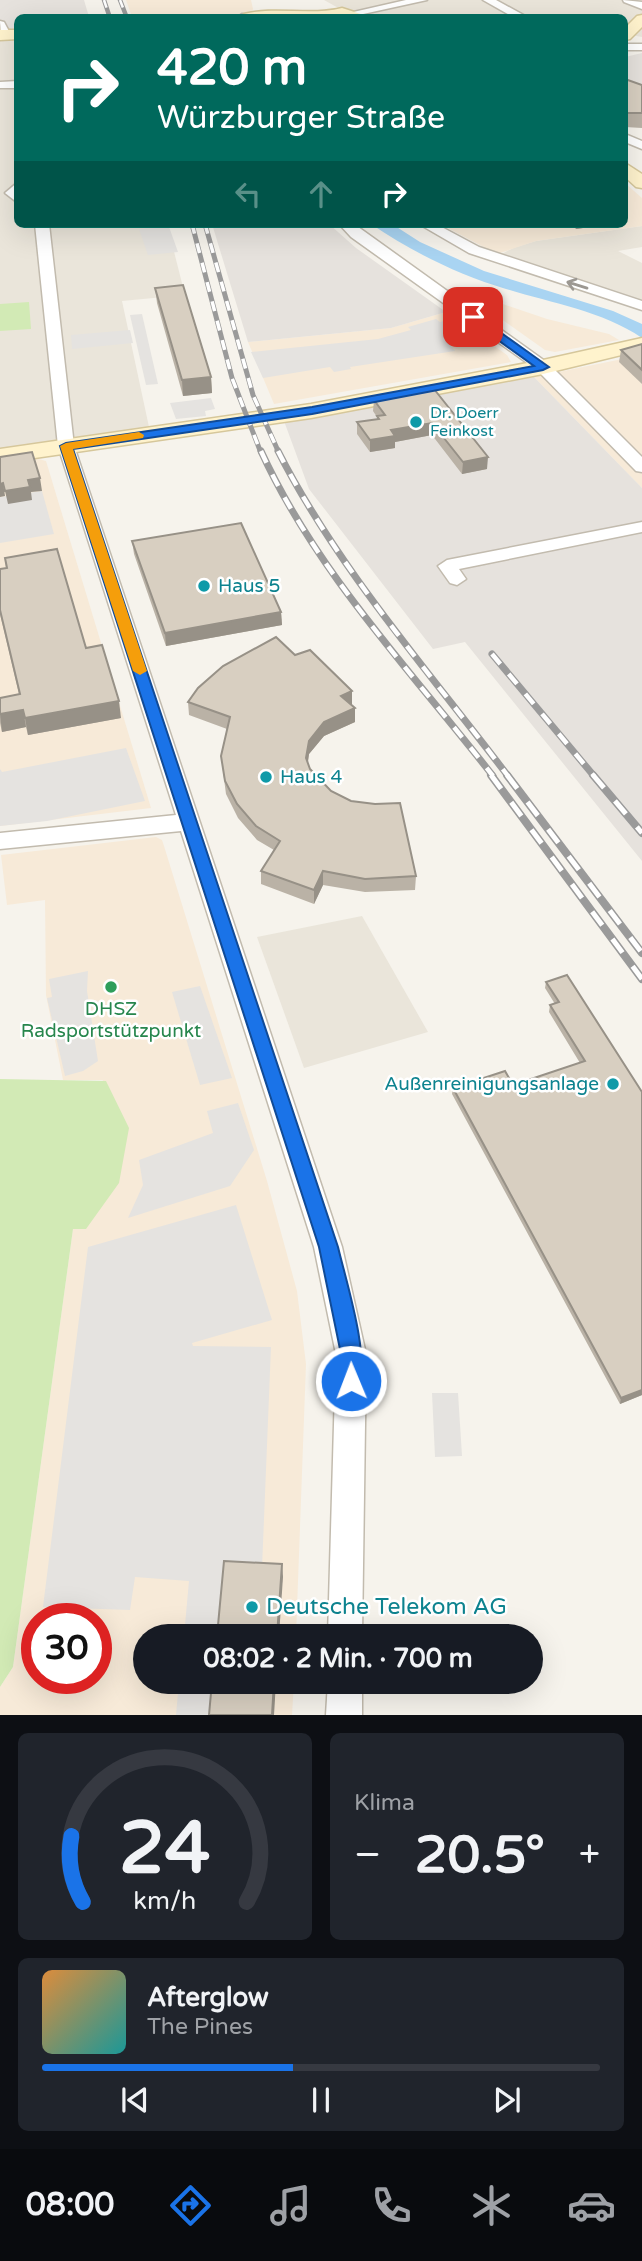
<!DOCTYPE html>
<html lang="de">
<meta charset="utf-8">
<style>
body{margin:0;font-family:"Varela Round",sans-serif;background:#20242c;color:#f1f3f6;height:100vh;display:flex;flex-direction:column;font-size:26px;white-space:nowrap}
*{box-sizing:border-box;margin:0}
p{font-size:23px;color:#9ea1a6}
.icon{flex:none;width:38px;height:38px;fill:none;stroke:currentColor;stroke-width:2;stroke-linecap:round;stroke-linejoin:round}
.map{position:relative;height:1715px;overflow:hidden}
.details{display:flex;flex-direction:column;gap:18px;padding:18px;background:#0d0f14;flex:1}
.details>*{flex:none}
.hud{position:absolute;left:14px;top:14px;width:614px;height:214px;border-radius:10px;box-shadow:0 7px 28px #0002;background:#00695c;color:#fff;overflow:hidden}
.speed{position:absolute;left:21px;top:1603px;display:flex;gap:14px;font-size:35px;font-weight:700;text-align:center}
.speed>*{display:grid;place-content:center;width:91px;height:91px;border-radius:50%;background:#171b24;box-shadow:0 7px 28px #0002;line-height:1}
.speed .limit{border:10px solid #d22;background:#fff;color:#111}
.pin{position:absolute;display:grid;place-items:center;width:60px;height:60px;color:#fff;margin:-30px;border-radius:14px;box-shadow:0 4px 10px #0006}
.me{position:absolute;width:77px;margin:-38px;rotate:359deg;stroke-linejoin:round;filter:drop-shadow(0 0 5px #0008)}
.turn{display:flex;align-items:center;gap:24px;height:147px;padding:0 28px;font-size:32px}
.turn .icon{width:91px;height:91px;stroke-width:2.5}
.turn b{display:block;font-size:49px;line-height:60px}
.lanes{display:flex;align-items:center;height:66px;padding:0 28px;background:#0003;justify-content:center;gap:35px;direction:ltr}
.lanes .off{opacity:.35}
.big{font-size:52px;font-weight:800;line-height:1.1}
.details .tile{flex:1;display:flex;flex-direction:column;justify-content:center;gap:10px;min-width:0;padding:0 24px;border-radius:10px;background:#20242c}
.details .dial{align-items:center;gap:0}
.dial svg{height:182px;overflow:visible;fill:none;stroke:#363941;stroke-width:7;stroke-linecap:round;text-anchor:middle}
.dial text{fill:#f1f3f6;stroke:none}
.song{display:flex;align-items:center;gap:21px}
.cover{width:84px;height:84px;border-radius:10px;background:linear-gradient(135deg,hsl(30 70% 55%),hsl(180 70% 35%))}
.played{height:7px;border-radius:4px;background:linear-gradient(90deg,#1a73e8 45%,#363941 45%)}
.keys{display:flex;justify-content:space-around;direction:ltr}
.heat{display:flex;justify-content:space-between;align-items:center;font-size:38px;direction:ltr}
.details .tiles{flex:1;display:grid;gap:18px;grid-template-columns:1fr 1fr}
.tile:last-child{grid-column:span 2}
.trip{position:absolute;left:133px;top:1624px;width:410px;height:70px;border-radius:35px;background:#171b24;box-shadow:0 7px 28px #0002;font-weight:800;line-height:70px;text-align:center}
.tabs{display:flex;height:112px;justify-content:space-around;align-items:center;background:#090b0e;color:#9ea1a6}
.tabs .icon{width:49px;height:49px}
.tabs .selected{color:#1a73e8}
.tabs b{font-size:32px;color:#f1f3f6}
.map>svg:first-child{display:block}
.residential{fill:#eae5da}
.commercial{fill:#f7ead8;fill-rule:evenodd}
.industrial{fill:#e6e2dd}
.green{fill:#d2eab5}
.parking{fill:#e5e3e0}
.water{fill:#a9d4f2}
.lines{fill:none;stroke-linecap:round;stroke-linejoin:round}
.street-casing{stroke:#c2bbae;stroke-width:3}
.secondary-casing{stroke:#d6c79b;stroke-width:3}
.street{fill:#fff;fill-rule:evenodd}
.secondary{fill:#fff3cd;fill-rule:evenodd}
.rail-far3-casing{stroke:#9a9a9a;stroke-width:4.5}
.rail-far2-casing{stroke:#9a9a9a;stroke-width:5}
.rail-far1-casing{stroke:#9a9a9a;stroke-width:7}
.rail-casing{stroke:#9a9a9a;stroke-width:8}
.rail-far3{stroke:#fff;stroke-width:2.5;stroke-dasharray:8;stroke-linecap:butt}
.rail-far2{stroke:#fff;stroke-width:3.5;stroke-dasharray:10;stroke-linecap:butt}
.rail-far1{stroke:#fff;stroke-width:4.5;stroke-dasharray:13;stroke-linecap:butt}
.rail{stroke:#fff;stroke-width:5;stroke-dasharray:17;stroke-linecap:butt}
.wall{fill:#bab2a6}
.shaded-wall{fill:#979187}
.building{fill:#d8cfc1;stroke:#979187;stroke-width:2}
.oneway{stroke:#9c9892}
.route{fill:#1a73e8;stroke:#114b97;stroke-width:2}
.slow{fill:#f59e0b}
.culture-dot{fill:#0f9aa8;stroke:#fff;stroke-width:2.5}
.leisure-dot{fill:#2e9e5b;stroke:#fff;stroke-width:2.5}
.labels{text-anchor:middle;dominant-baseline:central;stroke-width:5;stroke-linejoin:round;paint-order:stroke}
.far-culture-label{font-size:16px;fill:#0d838f;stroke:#fff;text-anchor:start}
.culture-label{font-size:19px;fill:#0d838f;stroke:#fff;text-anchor:start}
.leisure-label{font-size:19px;fill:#27864d;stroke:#fff}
.near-culture-label{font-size:23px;fill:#0d838f;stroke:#fff;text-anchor:start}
</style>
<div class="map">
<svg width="642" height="1715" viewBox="0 0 642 1715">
<rect width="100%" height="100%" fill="#f6f3ec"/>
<g class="residential">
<path d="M324,0H642V37L625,34V18L372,17L373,14L362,10H342Z"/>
<path d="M0,37L17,41L18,224H167L185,295L122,301L149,427L0,449Z"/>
<path d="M642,226V247L618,251L642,263V300L500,255L513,248L536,241Z"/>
<path d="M362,916L428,1032L304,1068L257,937Z"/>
</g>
<g class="commercial">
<path d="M126,0H251L253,9L251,14L207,17H132Z"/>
<path d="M625,183L642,198V226L536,241L497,254L440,224H625Z"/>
<path d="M459,289L547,319L609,334L619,340L555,352L545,350Z"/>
<path d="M446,312L507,355L511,362L274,404L248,342L391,328Z"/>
<path d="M642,355V488L534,377Z"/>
<path d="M35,458L46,461L151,808L0,826V464Z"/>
<path d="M156,837L162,840L164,846L267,1181L297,1291L306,1364L296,1636H145V1682H294L292,1715H0V1687L13,1667L73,1229L103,1080H63L46,995L45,900L7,905L1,855ZM37,1619H96V1678H37Z"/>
</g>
<g class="industrial">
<path d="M0,0H84L89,17L18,18L17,31H9L8,26L0,21Z"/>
<path d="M642,53V96L625,89V57Z"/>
<path d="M212,224H329L356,248L446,312L391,328L248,342Z"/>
<path d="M534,377L642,488V861L465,642L433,649L309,489L284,421Z"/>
</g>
<g class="green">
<path d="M29,302L31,329L0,331V304Z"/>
<path d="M0,1079L106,1081L129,1128L119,1183L86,1229H73L13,1667L0,1687Z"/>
</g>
<g class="parking">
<path d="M150,224H168L178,252L148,255L139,229L151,228Z"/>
<path d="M142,314L158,384L146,385L130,315Z"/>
<path d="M436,319L440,322L448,320L461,329L448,333L462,342L451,346L455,351L350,367L351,369L334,372L330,367L263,378L251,352L378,339L411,330L408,327Z"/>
<path d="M130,330L133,343L72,349L71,335Z"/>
<path d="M211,398L215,409L205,411L206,416L176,419L170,403Z"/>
<path d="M42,491L54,534L0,543V497Z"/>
<path d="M126,748L145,801L47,821L0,826V769L2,772Z"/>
<path d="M88,971L87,991L98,1061L83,1071L65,1076L47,998L52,997L49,979Z"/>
<path d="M200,986L232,1078L200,1085L172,992Z"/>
<path d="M238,1103L254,1150L230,1186L128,1218L143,1185L139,1160L213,1133L207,1111Z"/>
<path d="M236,1205L272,1320L192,1343L193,1346L271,1347L262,1568L219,1636H184L189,1581L135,1577L130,1610L43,1607L88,1247Z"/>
<path d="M432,1393H458L462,1456L435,1457Z"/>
<path d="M179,1682H215L212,1715H176Z"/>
</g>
<path class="water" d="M371,224H392L420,242L484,271L613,311L642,324V338C602,311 551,303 506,289C459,275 412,252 371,224Z"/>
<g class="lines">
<g class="street-casing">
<g id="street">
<path d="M406,0H427L354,16L349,13Z"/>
<path d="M483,0H496L529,18H515Z"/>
<path d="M623,0L642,2V9L624,2Z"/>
<path d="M242,14L246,15L247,18H237Z"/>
<path d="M0,21L4,22L11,35L10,37L1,35Z"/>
<rect x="625" y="44" width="17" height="6"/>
<path d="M18,81V88H0V82Z"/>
<path d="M625,134L642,141V149L625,142Z"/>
<path d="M18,182V203L5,193Z"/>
<path d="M35,224H49L74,446L342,1247L366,1354L362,1636H328L336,1354L314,1247L181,831L0,849V833L176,815L58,446Z"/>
<path d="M339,224H354L549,364L642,457V472L636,471L537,370L351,237Z"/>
<path d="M419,224H436L479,247L642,301V310L469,253Z"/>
<path d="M642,522V532L459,569L466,579L457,585L450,583L438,566L447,560Z"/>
<path d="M328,1682H362V1715H326Z"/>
</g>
</g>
<g class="secondary-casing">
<g id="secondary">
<path d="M342,8L373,18L242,17L244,14C276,6 310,16 342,8Z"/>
<path d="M642,15V27L630,39L625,40V28L637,16Z"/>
<path d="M0,30H18V39L0,40Z"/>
<path d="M625,163L642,174V188L636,187L625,177Z"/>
<path d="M642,338V350L543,374L311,418L0,463V449L311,404L543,360Z"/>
</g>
</g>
<use href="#street" class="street"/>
<use href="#secondary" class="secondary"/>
<g class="rail-far3-casing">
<g id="rail-far3">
<path d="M104,0L110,18"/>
<path d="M120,0L127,18"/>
</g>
</g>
<g class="rail-far2-casing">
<g id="rail-far2">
<path d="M192,224L232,378L261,453"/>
<path d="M205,224L253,395L279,453"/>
</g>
</g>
<g class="rail-far1-casing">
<g id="rail-far1">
<path d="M261,451C316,572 412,672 493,776"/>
<path d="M278,451C336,566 430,673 508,776"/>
<path d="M492,654L594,776"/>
</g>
</g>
<g class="rail-casing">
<g id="rail">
<path d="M491,775L642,979"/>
<path d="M507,775L642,953"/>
<path d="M593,775L642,833"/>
</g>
</g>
<use href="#rail-far3" class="rail-far3"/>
<use href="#rail-far2" class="rail-far2"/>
<use href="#rail-far1" class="rail-far1"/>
<use href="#rail" class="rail"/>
</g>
<g class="wall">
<path d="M625,79L642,85V128L625,127Z"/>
<path d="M570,224H604V225L576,229Z"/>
<path d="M155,288L211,377L212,393L183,396L157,303Z"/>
<path d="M642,344V384L619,362L621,350Z"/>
<path d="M434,389L487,469L462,474L432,435L395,442V448L370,452L357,434V422L377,419V417L373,411L374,400Z"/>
<path d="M132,541L281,612L282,625L166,646L134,554Z"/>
<path d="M5,558L86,648L121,718L28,735L26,727L2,732L0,723V698L19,694L0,614V569L6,568Z"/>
<path d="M295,655L352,691L351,704L355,708V722L324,736L309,754L308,763L310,769L416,876L415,890L365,892L323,885L314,904L261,884V871L274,850L257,840L238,818L226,794L221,756L227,729L189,715L188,702Z"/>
<path d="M546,982L642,1092V1395L620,1404L452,1094L453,1088L513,1085L580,1063L549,1012L550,1005L555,1004L545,988Z"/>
</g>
<g class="shaded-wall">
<path d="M577,224H604V225L576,229Z"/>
<path d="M211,377L212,393L183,396L182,380Z"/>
<path d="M432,423V435L395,442V448L370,452V440L391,430Z"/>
<path d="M488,457L487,469L462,474L463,462Z"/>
<path d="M40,478L42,491L31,492L32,500L8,504L5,491L28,480Z"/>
<path d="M3,483L5,496L0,497V484Z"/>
<path d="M281,612L282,625L166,646L165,633Z"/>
<path d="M352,691V704L341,709V696Z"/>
<path d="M119,701L121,718L28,735L25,718Z"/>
<path d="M355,708V722L324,736L309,754L306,772V758L309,741L324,722Z"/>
<path d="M23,710L26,727L2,732L0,714Z"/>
<path d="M323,871V885L314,904V890Z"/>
<path d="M642,1390V1395L620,1404L621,1398Z"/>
<path d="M282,1564L283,1577L279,1636H277Z"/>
<path d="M274,1682H276L274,1715H272Z"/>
</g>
<g class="building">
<path d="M625,79L642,85V113H625Z"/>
<path d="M183,285L211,377L182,380L155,288Z"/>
<path d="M642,344V370L621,350Z"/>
<path d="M434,389L488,457L463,462L432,423L391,430L395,436L370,440L357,422L379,419L377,416L385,415L374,400Z"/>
<path d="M32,452L40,478L28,480L30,487L5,491L3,483L0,484V457Z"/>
<path d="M241,523L281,612L165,633L132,541Z"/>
<path d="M57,549L86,648L102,645L119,701L25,718L23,710L0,714V698L20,694L0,610V569L7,568L5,558Z"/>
<path d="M276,637L295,655L310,650L352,691L341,696L355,708L324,722L309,741L306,758L310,769L331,791L351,801L375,804L400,803L416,876L365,879L323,871L314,890L261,871L280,841L256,826L237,804L225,781L221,756L230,717L188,702L198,688L223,666Z"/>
<path d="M567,975L642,1092V1390L621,1398L453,1088L505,1071L513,1085L585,1061L550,1005L559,1002L546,982Z"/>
<path d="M224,1561L282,1564L277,1636H217Z"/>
<path d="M212,1682H274L272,1715H209Z"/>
</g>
<defs><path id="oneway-shaft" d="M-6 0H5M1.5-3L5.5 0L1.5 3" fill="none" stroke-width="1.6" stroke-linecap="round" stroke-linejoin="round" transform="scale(1.75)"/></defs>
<use class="oneway" href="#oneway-shaft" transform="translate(577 285) rotate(-163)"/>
<path class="route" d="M469,315H476L549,367L543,370L312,414L73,449L338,1247C346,1281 371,1359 358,1389L351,1392L343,1389L340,1381L341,1354L319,1247L60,446L66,443L312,407L534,366L469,319Z"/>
<path class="slow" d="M139,432L144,435L143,438L73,449L147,671L140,675L133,671L60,446L66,443Z"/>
<g class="culture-dot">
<circle cx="416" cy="422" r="7"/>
<circle cx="204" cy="586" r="7"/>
<circle cx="266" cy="777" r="7"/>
<circle cx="613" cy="1084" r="7"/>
<circle cx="252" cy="1607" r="7"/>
</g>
<circle class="leisure-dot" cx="111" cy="987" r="7"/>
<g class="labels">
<g class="far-culture-label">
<text x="430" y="413">Dr. Doerr<tspan x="430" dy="18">Feinkost</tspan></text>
</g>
<g class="culture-label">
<text x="218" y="586">Haus 5</text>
<text x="280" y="777">Haus 4</text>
<text x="599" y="1084" text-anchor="end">Außenreinigungsanlage</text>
</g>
<g class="leisure-label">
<text x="111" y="1009">DHSZ<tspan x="111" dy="22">Radsportstützpunkt</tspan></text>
</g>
<g class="near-culture-label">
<text x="266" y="1607">Deutsche Telekom AG</text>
</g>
</g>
</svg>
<div class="speed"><div class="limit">30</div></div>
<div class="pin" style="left:473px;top:317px;background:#d93025"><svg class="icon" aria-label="arrive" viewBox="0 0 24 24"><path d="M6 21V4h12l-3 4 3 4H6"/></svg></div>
<svg class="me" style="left:351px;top:1381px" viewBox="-20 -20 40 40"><circle r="17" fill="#1a73e8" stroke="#fff" stroke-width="3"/><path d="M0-11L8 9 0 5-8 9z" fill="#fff"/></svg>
<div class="trip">08:02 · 2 Min. · 700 m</div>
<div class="hud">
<div class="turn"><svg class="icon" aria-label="right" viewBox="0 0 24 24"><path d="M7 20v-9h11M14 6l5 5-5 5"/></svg><div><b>420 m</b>Würzburger Straße</div></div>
<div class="lanes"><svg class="icon off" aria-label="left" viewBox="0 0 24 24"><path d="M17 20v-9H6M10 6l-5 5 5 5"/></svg><svg class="icon off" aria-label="ahead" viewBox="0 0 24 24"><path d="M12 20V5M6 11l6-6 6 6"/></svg><svg class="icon" aria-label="right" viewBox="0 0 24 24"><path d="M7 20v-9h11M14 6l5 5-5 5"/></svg></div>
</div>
</div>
<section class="details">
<div class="tiles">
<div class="tile dial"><svg viewBox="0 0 100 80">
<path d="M14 69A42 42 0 1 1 86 69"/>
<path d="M14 69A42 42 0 0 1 9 40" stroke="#1a73e8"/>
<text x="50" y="56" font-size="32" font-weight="700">24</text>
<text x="50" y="72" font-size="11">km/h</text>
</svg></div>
<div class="tile"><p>Klima</p>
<div class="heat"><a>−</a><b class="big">20.5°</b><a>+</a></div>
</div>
<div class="tile">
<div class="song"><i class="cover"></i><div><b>Afterglow</b><p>The Pines</p></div></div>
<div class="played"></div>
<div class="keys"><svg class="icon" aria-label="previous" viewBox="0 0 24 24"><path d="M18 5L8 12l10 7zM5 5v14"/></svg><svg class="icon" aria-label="pause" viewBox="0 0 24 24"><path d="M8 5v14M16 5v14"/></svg><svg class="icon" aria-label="next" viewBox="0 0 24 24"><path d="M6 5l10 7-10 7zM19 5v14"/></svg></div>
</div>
</div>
</section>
<nav class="tabs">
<b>08:00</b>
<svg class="icon selected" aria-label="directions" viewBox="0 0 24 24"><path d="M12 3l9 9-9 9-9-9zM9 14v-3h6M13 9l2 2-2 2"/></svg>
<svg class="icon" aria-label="music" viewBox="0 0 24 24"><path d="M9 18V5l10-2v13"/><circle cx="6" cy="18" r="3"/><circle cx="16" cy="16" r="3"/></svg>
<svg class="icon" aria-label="phone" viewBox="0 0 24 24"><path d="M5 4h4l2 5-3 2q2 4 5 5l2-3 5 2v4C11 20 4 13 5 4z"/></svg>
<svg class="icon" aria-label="climate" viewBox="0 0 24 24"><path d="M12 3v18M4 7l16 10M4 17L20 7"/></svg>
<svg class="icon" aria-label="car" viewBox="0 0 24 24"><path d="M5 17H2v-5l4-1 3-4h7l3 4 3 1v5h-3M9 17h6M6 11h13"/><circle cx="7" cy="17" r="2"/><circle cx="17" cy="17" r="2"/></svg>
</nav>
